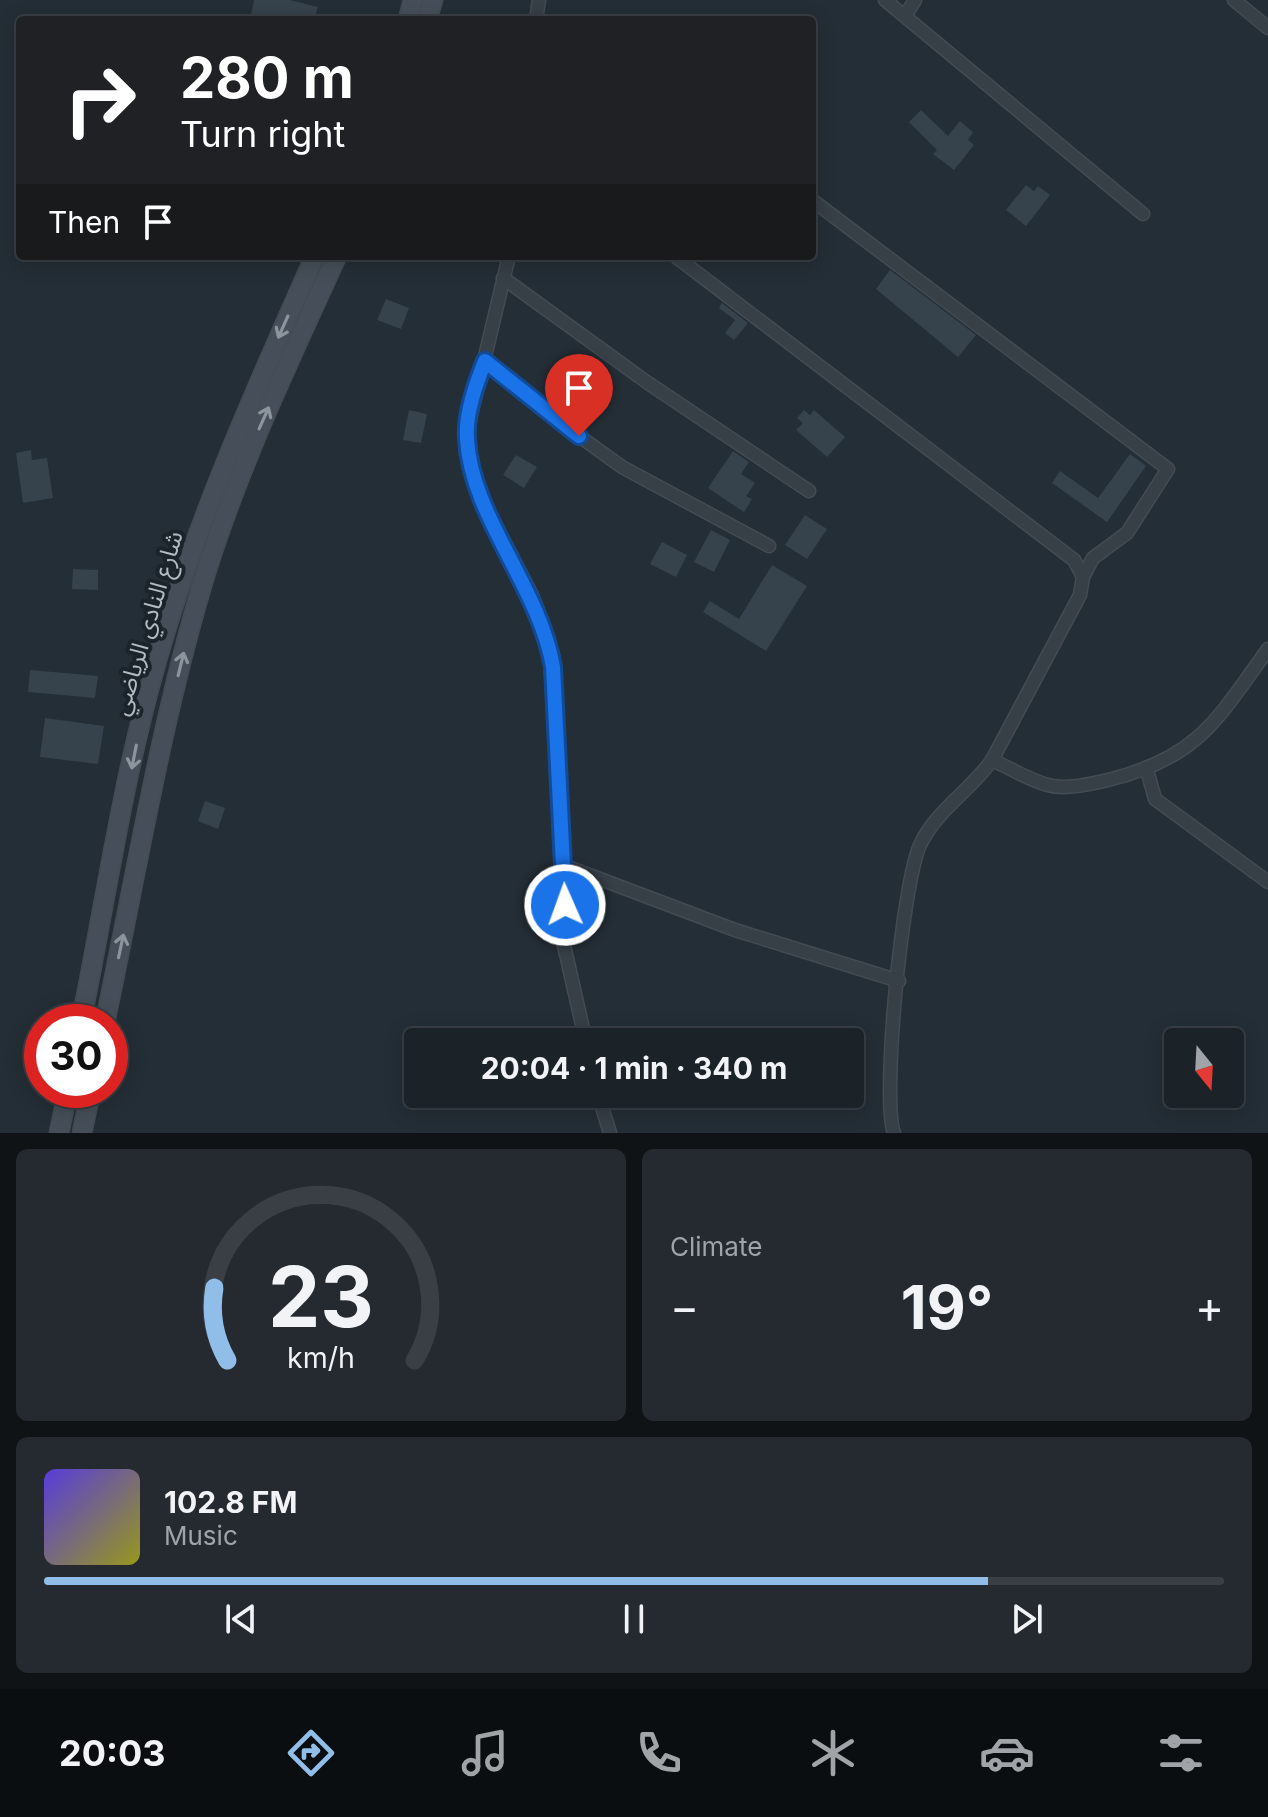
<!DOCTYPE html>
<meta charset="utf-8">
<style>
body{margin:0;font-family:Inter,"Noto Sans Arabic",sans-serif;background:#242a30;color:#f1f3f6;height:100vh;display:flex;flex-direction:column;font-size:30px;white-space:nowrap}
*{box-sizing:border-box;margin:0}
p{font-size:26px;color:#a0a4a8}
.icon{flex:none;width:44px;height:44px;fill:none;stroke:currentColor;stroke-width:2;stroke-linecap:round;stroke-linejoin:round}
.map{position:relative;height:1133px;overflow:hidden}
.drawer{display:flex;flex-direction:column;gap:16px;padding:16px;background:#0f1316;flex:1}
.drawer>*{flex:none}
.banner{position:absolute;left:16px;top:16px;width:800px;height:244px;border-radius:8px;box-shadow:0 4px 20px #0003,0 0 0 2px #393f45;background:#202124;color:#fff;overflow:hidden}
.needle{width:52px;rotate:162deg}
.fabs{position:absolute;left:1164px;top:1028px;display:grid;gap:16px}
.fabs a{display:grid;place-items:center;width:80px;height:80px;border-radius:8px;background:#1b2228;box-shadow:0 4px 20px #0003,0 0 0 2px #393f45;font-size:40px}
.speed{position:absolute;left:24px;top:1004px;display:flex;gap:16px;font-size:40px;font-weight:700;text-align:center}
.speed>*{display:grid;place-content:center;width:104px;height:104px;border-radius:50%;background:#1b2228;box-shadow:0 4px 20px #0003,0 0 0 2px #393f45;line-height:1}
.speed .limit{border:12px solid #d22;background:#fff;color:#111}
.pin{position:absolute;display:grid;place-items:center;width:68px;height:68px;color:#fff;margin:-82px -34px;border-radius:50% 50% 50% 0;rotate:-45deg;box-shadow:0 0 8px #0007}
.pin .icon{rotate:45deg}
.me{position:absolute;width:88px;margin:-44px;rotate:358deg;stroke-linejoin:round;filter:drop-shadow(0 0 6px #0008)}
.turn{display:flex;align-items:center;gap:28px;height:168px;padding:0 32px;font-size:36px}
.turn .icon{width:104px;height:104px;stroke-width:2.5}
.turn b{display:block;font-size:56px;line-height:68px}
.then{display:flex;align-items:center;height:76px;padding:0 32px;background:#0003;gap:16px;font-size:30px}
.big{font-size:60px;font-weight:700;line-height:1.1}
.drawer .widget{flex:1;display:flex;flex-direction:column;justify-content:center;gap:12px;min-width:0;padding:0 28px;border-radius:12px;background:#242a30}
.drawer .dial{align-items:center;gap:0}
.dial svg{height:208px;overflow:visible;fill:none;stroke:#393f45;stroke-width:7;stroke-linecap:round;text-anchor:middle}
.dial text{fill:#f1f3f6;stroke:none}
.song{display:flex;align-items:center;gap:24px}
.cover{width:96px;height:96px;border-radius:12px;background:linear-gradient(135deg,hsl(250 70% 55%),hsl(60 70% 35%))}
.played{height:8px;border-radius:4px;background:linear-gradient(90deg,#91bde9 80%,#393f45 80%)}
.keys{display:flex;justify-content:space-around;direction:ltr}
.heat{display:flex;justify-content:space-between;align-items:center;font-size:44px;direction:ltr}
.drawer .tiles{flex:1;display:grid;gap:16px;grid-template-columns:1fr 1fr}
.widget:last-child{grid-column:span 2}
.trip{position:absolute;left:404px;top:1028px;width:460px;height:80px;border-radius:8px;background:#1b2228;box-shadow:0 4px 20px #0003,0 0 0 2px #393f45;font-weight:700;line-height:80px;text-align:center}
.menu{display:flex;height:128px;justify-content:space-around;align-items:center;background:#0b0e10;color:#a0a4a8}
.menu .icon{width:56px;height:56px}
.menu .selected{color:#91bde9}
.menu b{font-size:36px;color:#f1f3f6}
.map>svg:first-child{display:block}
.building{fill:#36424c}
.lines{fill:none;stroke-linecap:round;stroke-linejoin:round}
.street-casing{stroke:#434b53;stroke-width:15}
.secondary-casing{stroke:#434b53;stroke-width:21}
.street{stroke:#373f47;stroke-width:12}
.secondary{stroke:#464f59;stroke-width:18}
.oneway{stroke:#8c959e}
.route-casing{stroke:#114b97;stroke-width:20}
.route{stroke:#1a73e8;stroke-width:14}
.labels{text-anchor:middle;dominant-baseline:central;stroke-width:8;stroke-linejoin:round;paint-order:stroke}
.street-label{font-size:24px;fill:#b2bac3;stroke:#1c242b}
</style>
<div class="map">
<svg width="1268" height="1133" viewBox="0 0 1268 1133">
<rect width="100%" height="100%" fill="#242e36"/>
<g class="building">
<path d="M254,0H290L318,7L314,20H250Z"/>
<path d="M921,110L948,136L960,121L973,132L968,140L974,145L954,170L933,154L937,150L909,122Z"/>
<path d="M1026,185L1034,191L1038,186L1050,195L1026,226L1006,210Z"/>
<path d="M890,270L976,335L958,357L876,289Z"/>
<path d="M386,299L409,308L401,329L377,320Z"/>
<path d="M722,303L748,323L734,340L725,333L735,320L719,308Z"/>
<path d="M409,410L427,414L421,443L403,440Z"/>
<path d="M804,410L810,415L814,410L845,437L827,457L796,430L803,423L797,418Z"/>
<path d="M31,450L32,460L47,458L53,498L23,503L16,453Z"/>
<path d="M733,451L749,462L741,474L755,483L746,496L752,499L744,512L708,488Z"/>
<path d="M1130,454L1146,466L1107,522L1052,483L1060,471L1098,498Z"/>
<path d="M516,455L537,467L524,488L503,475Z"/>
<path d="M805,515L827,529L807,559L785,545Z"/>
<path d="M711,530L730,540L714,572L694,562Z"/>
<path d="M662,542L687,555L676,577L650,564Z"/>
<path d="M772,565L807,586L766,651L703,612L710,601L739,619Z"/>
<path d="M73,569L98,570V590L72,589Z"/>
<path d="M30,670L98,676L95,698L28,692Z"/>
<path d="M45,718L104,726L98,764L40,757Z"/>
<path d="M205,801L225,808L218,829L198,821Z"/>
</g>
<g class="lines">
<g class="street-casing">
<g id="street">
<path d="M885,0L1143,214"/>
<path d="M1234,0L1268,28"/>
<path d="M905,16L915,0"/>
<path d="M536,20L539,0"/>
<path d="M812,200L1168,469L1127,533L1093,558L1083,577"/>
<path d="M509,256L466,436L476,480L491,516L532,595L548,637L560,783L565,905L563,941L586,1042"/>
<path d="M675,256L1074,560L1083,577L1080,595L992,760C971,790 937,810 921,843C903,876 881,1099 894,1133"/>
<path d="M503,278L648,383L809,491"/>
<path d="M485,361L557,420L622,467L769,546"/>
<path d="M992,760C1010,768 1029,780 1048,785C1065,790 1091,784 1108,780C1198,758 1217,720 1268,649"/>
<path d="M1147,770L1155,799L1268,882"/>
<path d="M563,865L735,930L899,981"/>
<path d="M598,1094L610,1133"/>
</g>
</g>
<g class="secondary-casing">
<g id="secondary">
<path d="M408,20L413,0"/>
<path d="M427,20L433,0"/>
<path d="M81,1022C105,904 122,783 155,667C195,524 255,391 315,256"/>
<path d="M105,1022C136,876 160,726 203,582C237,470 288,363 337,256"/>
<path d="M59,1133L68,1090"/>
<path d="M82,1133L91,1090"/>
</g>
</g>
<use href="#street" class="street"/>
<use href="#secondary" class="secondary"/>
</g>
<defs><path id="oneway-shaft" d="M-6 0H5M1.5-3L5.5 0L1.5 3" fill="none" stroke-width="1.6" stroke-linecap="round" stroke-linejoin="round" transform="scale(2)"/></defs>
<g class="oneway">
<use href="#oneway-shaft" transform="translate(283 327) rotate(114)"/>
<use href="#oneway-shaft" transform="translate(264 418) rotate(-66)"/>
<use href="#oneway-shaft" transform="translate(181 664) rotate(-76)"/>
<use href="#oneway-shaft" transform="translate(134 757) rotate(101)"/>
<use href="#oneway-shaft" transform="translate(121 946) rotate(-78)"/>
</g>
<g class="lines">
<g class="route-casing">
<path id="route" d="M565,905L553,667C539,586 471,516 467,439C465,414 476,384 485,361L579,436"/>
</g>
<use href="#route" class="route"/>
</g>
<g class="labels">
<g class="street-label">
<text transform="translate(147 623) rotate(-73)">شارع النادي الرياضي</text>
</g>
</g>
</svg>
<div class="fabs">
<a><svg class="needle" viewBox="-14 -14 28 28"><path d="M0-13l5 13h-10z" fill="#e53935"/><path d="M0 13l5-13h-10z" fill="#a0a4a8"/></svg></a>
</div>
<div class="speed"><div class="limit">30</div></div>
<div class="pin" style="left:579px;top:436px;background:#d93025"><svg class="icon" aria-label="arrive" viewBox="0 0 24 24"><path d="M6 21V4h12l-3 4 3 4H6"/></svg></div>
<svg class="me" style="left:565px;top:905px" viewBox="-20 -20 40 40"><circle r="17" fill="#1a73e8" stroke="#fff" stroke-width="3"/><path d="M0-11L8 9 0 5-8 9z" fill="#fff"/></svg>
<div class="trip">20:04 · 1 min · 340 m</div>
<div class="banner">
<div class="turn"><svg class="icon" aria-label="right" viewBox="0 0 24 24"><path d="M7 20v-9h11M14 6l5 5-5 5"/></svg><div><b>280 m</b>Turn right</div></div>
<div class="then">Then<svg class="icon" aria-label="arrive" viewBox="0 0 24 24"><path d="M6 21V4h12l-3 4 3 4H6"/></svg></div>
</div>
</div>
<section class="drawer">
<div class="tiles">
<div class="widget dial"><svg viewBox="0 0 100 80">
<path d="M14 69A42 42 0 1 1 86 69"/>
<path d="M14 69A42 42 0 0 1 9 41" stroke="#91bde9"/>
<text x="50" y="56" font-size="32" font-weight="700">23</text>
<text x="50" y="72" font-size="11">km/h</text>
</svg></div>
<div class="widget"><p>Climate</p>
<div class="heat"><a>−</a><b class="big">19°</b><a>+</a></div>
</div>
<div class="widget">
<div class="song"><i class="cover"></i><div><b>102.8 FM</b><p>Music</p></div></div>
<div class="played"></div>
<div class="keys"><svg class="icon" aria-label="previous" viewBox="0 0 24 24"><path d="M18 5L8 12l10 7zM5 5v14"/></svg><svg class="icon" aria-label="pause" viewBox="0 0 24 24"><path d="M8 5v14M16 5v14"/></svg><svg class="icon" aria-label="next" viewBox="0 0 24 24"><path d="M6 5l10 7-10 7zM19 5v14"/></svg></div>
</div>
</div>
</section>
<nav class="menu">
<b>20:03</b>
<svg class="icon selected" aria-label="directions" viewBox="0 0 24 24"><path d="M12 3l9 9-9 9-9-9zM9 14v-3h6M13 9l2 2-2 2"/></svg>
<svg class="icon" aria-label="music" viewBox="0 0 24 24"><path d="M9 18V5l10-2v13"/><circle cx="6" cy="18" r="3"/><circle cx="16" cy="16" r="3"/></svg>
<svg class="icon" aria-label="phone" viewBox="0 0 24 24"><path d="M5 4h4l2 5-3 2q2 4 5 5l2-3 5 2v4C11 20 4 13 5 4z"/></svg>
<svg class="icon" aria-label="climate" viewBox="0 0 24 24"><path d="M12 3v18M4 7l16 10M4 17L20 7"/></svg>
<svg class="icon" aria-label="car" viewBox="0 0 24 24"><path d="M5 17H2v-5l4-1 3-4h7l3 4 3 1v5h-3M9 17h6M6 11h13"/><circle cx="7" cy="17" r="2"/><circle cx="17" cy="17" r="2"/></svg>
<svg class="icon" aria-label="filters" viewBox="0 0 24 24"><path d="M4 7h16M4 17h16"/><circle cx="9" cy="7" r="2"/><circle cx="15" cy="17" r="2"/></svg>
</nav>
